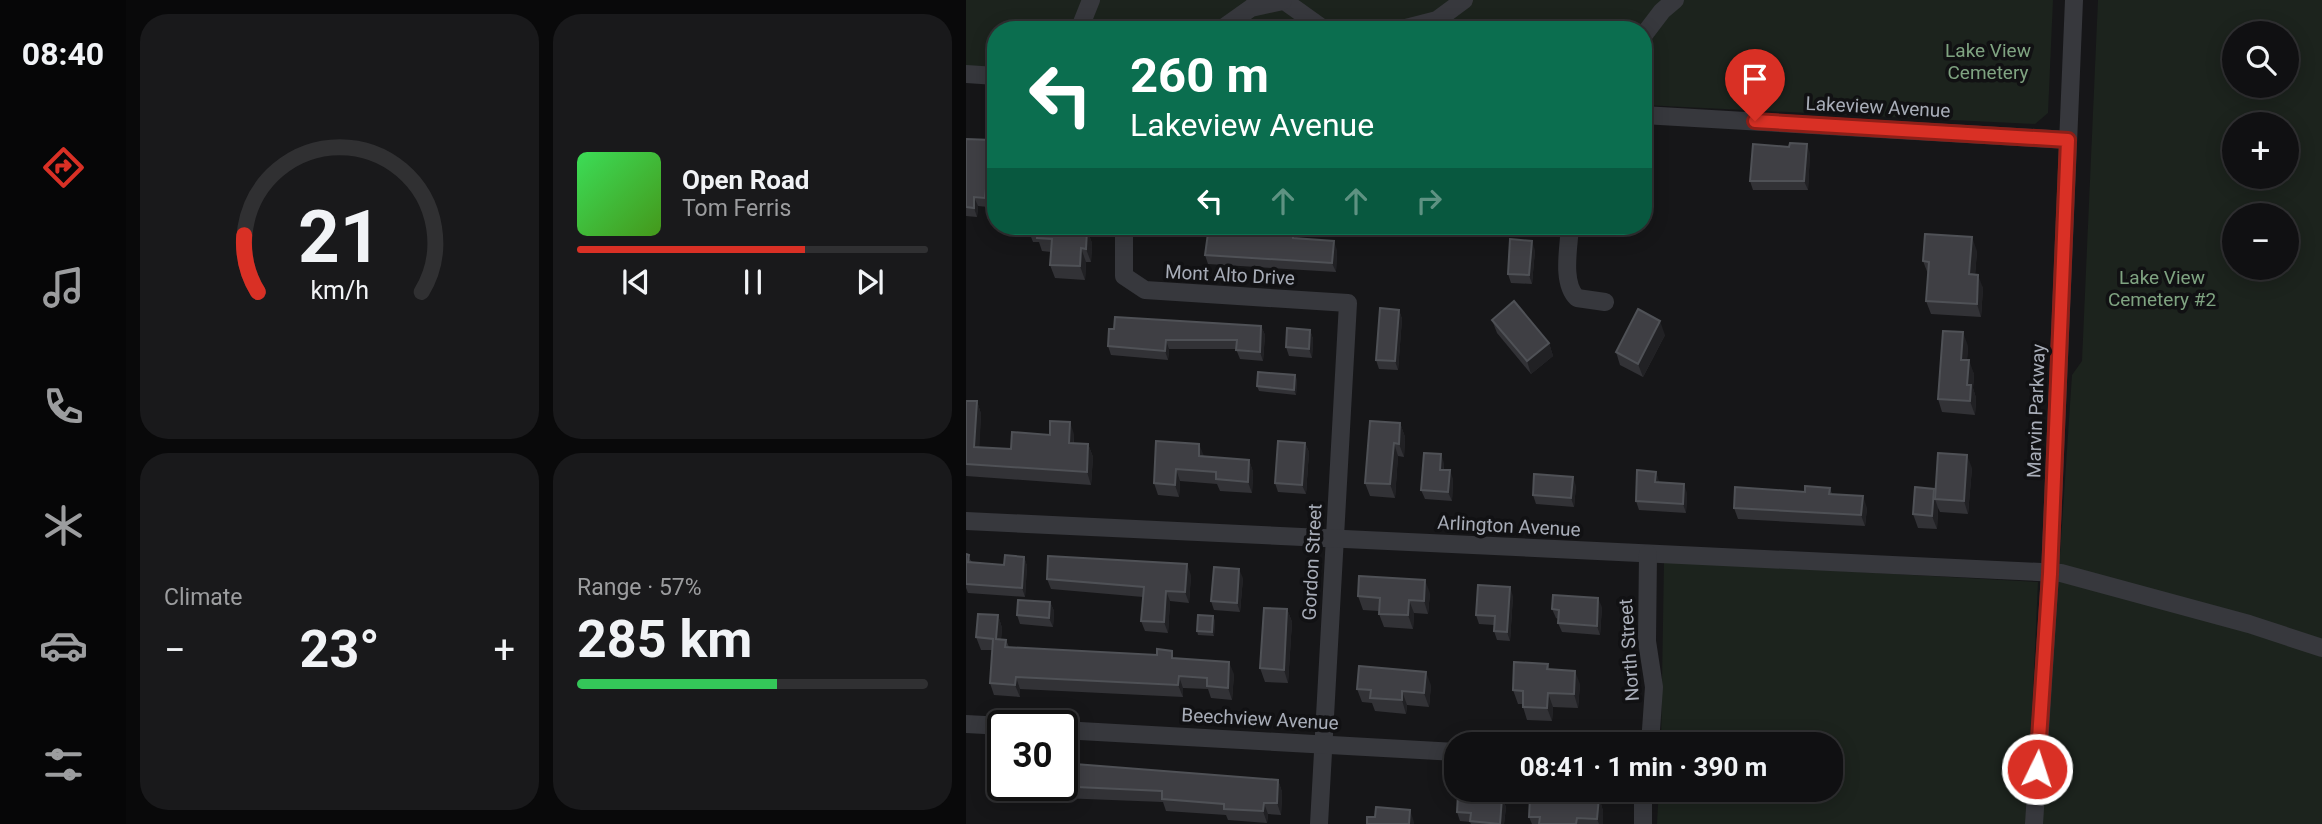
<!DOCTYPE html>
<meta charset="utf-8">
<style>
body{margin:0;font-family:Roboto,sans-serif;background:#19191b;color:#f1f3f6;height:100vh;display:flex;flex-direction:column;font-size:26px;white-space:nowrap}
*{box-sizing:border-box;margin:0}
p{font-size:23px;color:#9c9d9f}
.icon{flex:none;width:38px;height:38px;fill:none;stroke:currentColor;stroke-width:2;stroke-linecap:round;stroke-linejoin:round}
.map{position:relative;flex:1;overflow:hidden}
.side{display:flex;flex-direction:column;gap:14px;padding:14px;background:#09090a;width:840px}
.side>*{flex:none}
.guide{position:absolute;left:21px;top:21px;width:665px;height:214px;border-radius:28px;box-shadow:0 4px 18px #0003,0 0 0 2px #303032;background:#0b6e4f;color:#fff;overflow:hidden}
.buttons{position:absolute;left:1256px;top:21px;display:grid;gap:14px}
.buttons a{display:grid;place-items:center;width:77px;height:77px;border-radius:50%;background:#101012;box-shadow:0 4px 18px #0003,0 0 0 2px #303032;font-size:35px}
.speed{position:absolute;left:21px;top:710px;display:flex;gap:14px;font-size:35px;font-weight:700;text-align:center}
.speed>*{display:grid;place-content:center;width:91px;height:91px;border-radius:50%;background:#101012;box-shadow:0 4px 18px #0003,0 0 0 2px #303032;line-height:1}
.speed .limit{border:4px solid #111;border-radius:10px;background:#fff;color:#111}
.pin{position:absolute;display:grid;place-items:center;width:60px;height:60px;color:#fff;margin:-72px -30px;border-radius:50% 50% 50% 0;rotate:-45deg;box-shadow:0 0 7px #0007}
.pin .icon{rotate:45deg}
.me{position:absolute;width:77px;margin:-38px;rotate:4deg;stroke-linejoin:round;filter:drop-shadow(0 0 5px #0008)}
.turn{display:flex;align-items:center;gap:24px;height:147px;padding:0 28px;font-size:32px}
.turn .icon{width:91px;height:91px;stroke-width:2.5}
.turn b{display:block;font-size:49px;line-height:60px}
.lanes{display:flex;align-items:center;height:66px;padding:0 28px;background:#0003;justify-content:center;gap:35px;direction:ltr}
.lanes .off{opacity:.35}
.big{font-size:52px;font-weight:700;line-height:1.1}
.side .widget{flex:1;display:flex;flex-direction:column;justify-content:center;gap:10px;min-width:0;padding:0 24px;border-radius:28px;background:#19191b}
.side .dial{align-items:center;gap:0}
.dial svg{height:182px;overflow:visible;fill:none;stroke:#303032;stroke-width:7;stroke-linecap:round;text-anchor:middle}
.dial text{fill:#f1f3f6;stroke:none}
.song{display:flex;align-items:center;gap:21px}
.cover{width:84px;height:84px;border-radius:10px;background:linear-gradient(135deg,hsl(130 70% 55%),hsl(100 70% 35%))}
.played{height:7px;border-radius:4px;background:linear-gradient(90deg,#d93025 65%,#303032 65%)}
.keys{display:flex;justify-content:space-around;direction:ltr}
.heat{display:flex;justify-content:space-between;align-items:center;font-size:38px;direction:ltr}
.charge{height:10px;border-radius:5px;background:linear-gradient(90deg,#34c759 57%,#303032 0)}
.side .tiles{flex:1;display:grid;gap:14px;grid-template-columns:repeat(2,1fr)}
.trip{position:absolute;left:478px;top:732px;width:399px;height:70px;border-radius:28px;background:#101012;box-shadow:0 4px 18px #0003,0 0 0 2px #303032;font-weight:700;line-height:70px;text-align:center}
main{display:flex;flex:1;min-height:0}
.menu{display:flex;flex-direction:column;width:126px;justify-content:space-around;align-items:center;background:#060607;color:#9c9d9f}
.menu .icon{width:49px;height:49px}
.menu .selected{color:#d93025}
.menu b{font-size:32px;color:#f1f3f6}
.map>svg:first-child{display:block}
.green{fill:#1c231d;fill-rule:evenodd}
.lines{fill:none;stroke-linecap:round;stroke-linejoin:round}
.minor{stroke:#37383d;stroke-width:18}
.wall{fill:#323236}
.shaded-wall{fill:#212124}
.building{fill:#3f3f44;stroke:#4f5156;stroke-width:2}
.route-casing{stroke:#8d1f18;stroke-width:18}
.route{stroke:#d93025;stroke-width:12}
.labels{text-anchor:middle;dominant-baseline:central;stroke-width:7;stroke-linejoin:round;paint-order:stroke}
.park-label{font-size:19px;fill:#7fa381;stroke:#111113}
.street-label{font-size:19px;fill:#a8adb8;stroke:#111113}
</style>
<main>
<nav class="menu">
<b>08:40</b>
<svg class="icon selected" aria-label="directions" viewBox="0 0 24 24"><path d="M12 3l9 9-9 9-9-9zM9 14v-3h6M13 9l2 2-2 2"/></svg>
<svg class="icon" aria-label="music" viewBox="0 0 24 24"><path d="M9 18V5l10-2v13"/><circle cx="6" cy="18" r="3"/><circle cx="16" cy="16" r="3"/></svg>
<svg class="icon" aria-label="phone" viewBox="0 0 24 24"><path d="M5 4h4l2 5-3 2q2 4 5 5l2-3 5 2v4C11 20 4 13 5 4z"/></svg>
<svg class="icon" aria-label="climate" viewBox="0 0 24 24"><path d="M12 3v18M4 7l16 10M4 17L20 7"/></svg>
<svg class="icon" aria-label="car" viewBox="0 0 24 24"><path d="M5 17H2v-5l4-1 3-4h7l3 4 3 1v5h-3M9 17h6M6 11h13"/><circle cx="7" cy="17" r="2"/><circle cx="17" cy="17" r="2"/></svg>
<svg class="icon" aria-label="filters" viewBox="0 0 24 24"><path d="M4 7h16M4 17h16"/><circle cx="9" cy="7" r="2"/><circle cx="15" cy="17" r="2"/></svg>
</nav>
<section class="side">
<div class="tiles">
<div class="widget dial"><svg viewBox="0 0 100 80">
<path d="M14 69A42 42 0 1 1 86 69"/>
<path d="M14 69A42 42 0 0 1 8 44" stroke="#d93025"/>
<text x="50" y="56" font-size="32" font-weight="700">21</text>
<text x="50" y="72" font-size="11">km/h</text>
</svg></div>
<div class="widget">
<div class="song"><i class="cover"></i><div><b>Open Road</b><p>Tom Ferris</p></div></div>
<div class="played"></div>
<div class="keys"><svg class="icon" aria-label="previous" viewBox="0 0 24 24"><path d="M18 5L8 12l10 7zM5 5v14"/></svg><svg class="icon" aria-label="pause" viewBox="0 0 24 24"><path d="M8 5v14M16 5v14"/></svg><svg class="icon" aria-label="next" viewBox="0 0 24 24"><path d="M6 5l10 7-10 7zM19 5v14"/></svg></div>
</div>
<div class="widget"><p>Climate</p>
<div class="heat"><a>−</a><b class="big">23°</b><a>+</a></div>
</div>
<div class="widget"><p>Range · 57%</p><b class="big">285 km</b><div class="charge"></div></div>
</div>
</section>
<div class="map">
<svg width="1356" height="824" viewBox="0 0 1356 824">
<rect width="100%" height="100%" fill="#161618"/>
<g class="green">
<path d="M0,0H1087L1082,113L1069,124L677,105V30H30V70L0,69Z"/>
<path d="M1132,0H1356V824H1076L1106,375L1116,361ZM1269,33H1321V86H1269ZM1269,124H1321V177H1269ZM1269,215H1321V268H1269Z"/>
<path d="M698,561L1072,582L1061,824H691L693,789H864V744H695Z"/>
</g>
<g class="lines">
<g class="minor">
<path d="M317,0L359,30"/>
<path d="M113,30L125,0"/>
<path d="M254,30L285,8L317,1"/>
<path d="M432,30L471,20L498,0"/>
<path d="M677,36L696,11L709,0"/>
<path d="M0,74L30,76"/>
<path d="M677,115L1102,140"/>
<path d="M158,226V276L179,290L382,303L353,824"/>
<path d="M604,226C603,246 595,283 611,298L639,302"/>
<path d="M0,521L1095,573L1283,624L1356,648"/>
<path d="M682,554L681,641L688,687L684,744"/>
<path d="M0,724L37,726"/>
<path d="M96,730L490,752"/>
<path d="M677,824V789"/>
<path d="M1068,824L1084,574L1108,0"/>
</g>
</g>
<g class="wall">
<path d="M0,139L29,149L22,207L12,206L11,217L0,216Z"/>
<path d="M844,153L842,190H787L784,181Z"/>
<path d="M183,226H208V228Z"/>
<path d="M290,226L292,231L371,250L370,272L242,264L239,255Z"/>
<path d="M62,229L121,230L126,243L125,262H120L119,280L89,278L84,265L85,252L76,251L73,242H67Z"/>
<path d="M569,250L566,284L545,283L542,274Z"/>
<path d="M1011,251L1009,275L1017,288L1015,317L965,314L960,301L962,274L957,261Z"/>
<path d="M433,310L436,319L432,370L413,369L410,360Z"/>
<path d="M526,320L583,343L587,356L565,374L531,333Z"/>
<path d="M295,326L299,335L297,361L274,359L270,349H203L202,360L145,355L142,346Z"/>
<path d="M344,330L347,339L346,358L323,356L320,347Z"/>
<path d="M699,335L677,377L654,365L650,352Z"/>
<path d="M1002,346L1001,360L1008,374L1007,388L1010,398L1009,415L976,412L972,399Z"/>
<path d="M331,379L330,395L293,391L291,386Z"/>
<path d="M0,401H11L15,414L13,447L45,449L84,435L108,434V443L122,444L127,457L125,485L0,476Z"/>
<path d="M434,423L439,437L438,457L432,456L429,498L404,496L399,483Z"/>
<path d="M190,441L238,457L283,460L287,472L286,493L254,491L251,484L214,481L213,497L192,495L188,483Z"/>
<path d="M339,443L343,452L340,494L312,492L309,483Z"/>
<path d="M478,463V470L487,479L486,501L459,499L455,490Z"/>
<path d="M1006,468L1002,514L974,512L972,508L971,529L952,528L947,514L968,489L969,492Z"/>
<path d="M690,472L693,483L721,493L720,513L673,510L670,501Z"/>
<path d="M610,486L608,507L570,504L567,495Z"/>
<path d="M864,488L866,494L901,508L899,526L772,519L768,508Z"/>
<path d="M0,554L6,562L38,565L58,557L61,566L59,597L2,593L0,588Z"/>
<path d="M225,575L223,603L204,601L202,633L179,631L175,621L177,597L85,589L81,579Z"/>
<path d="M277,578L274,612L248,610L245,601Z"/>
<path d="M464,593L462,614L448,613L447,629L418,627L413,614V611L397,610L392,596Z"/>
<path d="M547,596L544,641L531,640L528,631V625L513,624L510,615Z"/>
<path d="M84,602L88,611L87,627L54,624L51,615Z"/>
<path d="M636,607L634,635L596,632L592,623V619L590,618L586,609Z"/>
<path d="M321,609L326,622L322,683L299,682L294,668Z"/>
<path d="M32,615L36,628L35,639L40,640L43,647L209,658L268,674L266,700L245,698L242,689L217,688V697L54,689V697L28,695L24,683L26,650H15L10,637Z"/>
<path d="M249,620L248,636L232,635L231,631Z"/>
<path d="M582,664L584,670L614,684L612,708L587,707L586,721L561,720L557,707V704H552L547,690Z"/>
<path d="M465,685L463,707L441,705L440,714L409,711L406,703L396,702L391,689Z"/>
<path d="M37,763V786H68V792L38,790L35,781Z"/>
<path d="M312,780L316,792L315,815L302,814L301,823L262,820L260,815L200,811L197,802L94,798L89,786Z"/>
<path d="M633,797L637,811V824H566L563,817L579,798Z"/>
<path d="M536,798L540,807L538,824H505L504,822L494,821L491,812Z"/>
</g>
<g class="shaded-wall">
<path d="M25,140L29,149L22,207L19,198Z"/>
<path d="M841,144L844,153L842,190L838,181Z"/>
<path d="M8,197L12,206L11,217L8,208Z"/>
<path d="M121,230L126,243L125,262L120,249Z"/>
<path d="M1006,237L1011,251L1008,288L1003,274Z"/>
<path d="M368,241L371,250L370,272L366,263Z"/>
<path d="M566,241L569,250L566,284L563,275Z"/>
<path d="M115,248L120,262L119,280L114,266Z"/>
<path d="M1012,275L1017,288L1015,317L1011,304Z"/>
<path d="M433,310L436,319L432,370L429,361Z"/>
<path d="M694,321L699,335L677,377L672,364Z"/>
<path d="M295,326L299,335L297,361L294,352Z"/>
<path d="M344,330L347,339L346,358L343,349Z"/>
<path d="M997,332L1002,346L1000,373L995,360Z"/>
<path d="M200,340L203,349L202,360L199,351Z"/>
<path d="M583,343L587,356L565,374L561,361Z"/>
<path d="M1003,360L1008,374L1007,388L1010,398L1009,415L1004,401L1001,385Z"/>
<path d="M329,375L331,379L330,395L328,390Z"/>
<path d="M11,401L15,414L13,459L8,447Z"/>
<path d="M104,422L108,434L107,456L103,443Z"/>
<path d="M434,423L439,437L438,457L433,444Z"/>
<path d="M339,443L343,452L340,494L336,485Z"/>
<path d="M428,443L432,456L429,498L424,484Z"/>
<path d="M122,444L127,457L125,485L121,472Z"/>
<path d="M233,444L238,456H233Z"/>
<path d="M475,454L478,463L477,479L474,470Z"/>
<path d="M1001,455L1006,468L1002,514L998,501Z"/>
<path d="M283,460L287,472L286,493L282,482Z"/>
<path d="M210,469L214,481L213,497L209,485Z"/>
<path d="M484,470L487,479L486,501L482,492Z"/>
<path d="M690,472L693,481L692,491L689,482Z"/>
<path d="M607,477L610,486L608,507L605,498Z"/>
<path d="M718,484L721,493L720,513L717,504Z"/>
<path d="M968,489L972,499H969L972,508L971,529L966,516Z"/>
<path d="M897,496L901,508L899,526L895,515Z"/>
<path d="M58,557L61,566L59,597L56,588Z"/>
<path d="M221,564L225,575L223,603L219,592Z"/>
<path d="M273,569L277,578L274,612L271,603Z"/>
<path d="M459,580L464,593L462,614L458,601Z"/>
<path d="M544,587L547,596L544,641L541,632Z"/>
<path d="M200,591L204,601L202,633L198,622Z"/>
<path d="M632,598L636,607L634,635L631,626Z"/>
<path d="M443,600L448,613L447,629L442,615Z"/>
<path d="M84,602L88,611L87,627L83,618Z"/>
<path d="M321,609L326,622L322,683L318,670Z"/>
<path d="M32,615L36,628L34,651L30,639Z"/>
<path d="M247,616L249,620L248,636L246,632Z"/>
<path d="M263,662L268,674L266,700L262,688Z"/>
<path d="M609,671L614,684L612,708L608,694Z"/>
<path d="M460,672L465,685L463,707L458,693Z"/>
<path d="M213,676L217,688V697L212,685Z"/>
<path d="M50,677L54,689V697L49,685Z"/>
<path d="M436,691L441,705L440,714L436,700Z"/>
<path d="M582,693L587,707L586,721L581,708Z"/>
<path d="M312,780L316,792L315,815L311,803Z"/>
<path d="M633,797L637,811V824H633L631,819Z"/>
<path d="M536,798L540,807L538,824H534Z"/>
<path d="M298,803L302,814L301,823L297,811Z"/>
<path d="M444,810L448,822V824H443Z"/>
</g>
<g class="building">
<path d="M0,139L25,140L19,198L8,197V208L0,207Z"/>
<path d="M824,143L841,144L838,181H784L787,144L823,147Z"/>
<path d="M62,226H109V229L121,230L120,249L115,248L114,266L84,265L86,239L71,238L72,229H62Z"/>
<path d="M243,226H290L289,231L327,234V238L368,241L366,263L239,255Z"/>
<path d="M959,234L1006,237L1003,274L1012,275L1011,304L960,301L963,262L957,261Z"/>
<path d="M544,239L566,241L563,275L542,274Z"/>
<path d="M548,301L583,343L561,361L526,320Z"/>
<path d="M414,308L433,310L429,361L410,360Z"/>
<path d="M672,309L694,321L672,364L650,352Z"/>
<path d="M149,317L295,326L294,352L270,350L271,340H200L199,351L142,346L143,329H148Z"/>
<path d="M321,328L344,330L343,349L320,347Z"/>
<path d="M977,331L997,332L995,360H1003L1001,385H1005L1004,401L972,399Z"/>
<path d="M292,372L329,375L328,390L291,386Z"/>
<path d="M0,401H11L8,447L45,449L46,432L84,435V421L104,422L103,443L122,444L121,472L0,464Z"/>
<path d="M404,421L434,423L433,444L428,443L424,484L399,483Z"/>
<path d="M190,441L233,444V456L283,460L282,482L250,479V472L210,469L209,485L188,483Z"/>
<path d="M312,441L339,443L336,485L309,483Z"/>
<path d="M458,453L475,454L474,470H484L482,492L455,490Z"/>
<path d="M972,453L1001,455L998,501L969,499Z"/>
<path d="M671,470L690,472L689,482L718,484L717,504L670,501Z"/>
<path d="M568,474L607,477L605,498L567,495Z"/>
<path d="M839,486L864,488L863,494L897,496L895,515L768,508L769,487L839,492Z"/>
<path d="M949,487L968,489L966,516L947,514Z"/>
<path d="M0,554L3,555L2,562L38,565L39,555L58,557L56,588L0,584Z"/>
<path d="M82,556L221,564L219,592L200,591L198,622L175,621L178,587L81,579Z"/>
<path d="M248,567L273,569L271,603L245,601Z"/>
<path d="M393,576L459,580L458,601L443,600L442,615L413,614L414,598L392,596Z"/>
<path d="M512,585L544,587L541,632L528,631L529,616L510,615Z"/>
<path d="M587,595L632,598L631,626L592,623L593,610L586,609Z"/>
<path d="M52,600L84,602L83,618L51,615Z"/>
<path d="M298,608L321,609L318,670L294,668Z"/>
<path d="M12,614L32,615L30,639L40,640L39,647L191,655V649L206,651V658L263,662L262,688L241,686V678L213,676L212,685L50,677L49,685L24,683L27,639L10,637Z"/>
<path d="M232,615L247,616L246,632L231,631Z"/>
<path d="M548,662L582,664L581,669L609,671L608,694L582,693L581,708L557,707V691L547,690Z"/>
<path d="M393,666L460,672L458,693L436,691V700L404,698L405,690L391,689Z"/>
<path d="M36,763H37V781H35Z"/>
<path d="M96,763L312,780L311,803H298L297,811L258,809V804L196,799V791L89,786H96Z"/>
<path d="M492,794L536,798L534,824L504,821L505,813L491,812Z"/>
<path d="M580,794L633,797L631,819L611,818L610,824H573L574,817H563L564,797L579,798Z"/>
<path d="M410,807L444,810L443,824H401V817H409Z"/>
</g>
<g class="lines">
<g class="route-casing">
<path id="route" d="M789,121L1102,140L1084,574L1071,769"/>
</g>
<use href="#route" class="route"/>
</g>
<g class="labels">
<g class="park-label">
<text x="1022" y="50">Lake View<tspan x="1022" dy="22">Cemetery</tspan></text>
<text x="1196" y="277">Lake View<tspan x="1196" dy="22">Cemetery #2</tspan></text>
</g>
<g class="street-label">
<text transform="translate(912 107) rotate(3)">Lakeview Avenue</text>
<text transform="translate(264 275) rotate(3)">Mont Alto Drive</text>
<text transform="translate(1070 411) rotate(-88)">Marvin Parkway</text>
<text transform="translate(543 526) rotate(3)">Arlington Avenue</text>
<text transform="translate(346 562) rotate(-87)">Gordon Street</text>
<text transform="translate(663 650) rotate(-94)">North Street</text>
<text transform="translate(294 719) rotate(3)">Beechview Avenue</text>
</g>
</g>
</svg>
<div class="buttons">
<a><svg class="icon" aria-label="search" viewBox="0 0 24 24"><circle cx="10" cy="10" r="6"/><path d="M15 15l6 6"/></svg></a>
<a>+</a>
<a>−</a>
</div>
<div class="speed"><div class="limit">30</div></div>
<div class="pin" style="left:789px;top:121px;background:#d93025"><svg class="icon" aria-label="arrive" viewBox="0 0 24 24"><path d="M6 21V4h12l-3 4 3 4H6"/></svg></div>
<svg class="me" style="left:1071px;top:769px" viewBox="-20 -20 40 40"><circle r="17" fill="#d93025" stroke="#fff" stroke-width="3"/><path d="M0-11L8 9 0 5-8 9z" fill="#fff"/></svg>
<div class="trip">08:41 · 1 min · 390 m</div>
<div class="guide">
<div class="turn"><svg class="icon" aria-label="left" viewBox="0 0 24 24"><path d="M17 20v-9H6M10 6l-5 5 5 5"/></svg><div><b>260 m</b>Lakeview Avenue</div></div>
<div class="lanes"><svg class="icon" aria-label="left" viewBox="0 0 24 24"><path d="M17 20v-9H6M10 6l-5 5 5 5"/></svg><svg class="icon off" aria-label="ahead" viewBox="0 0 24 24"><path d="M12 20V5M6 11l6-6 6 6"/></svg><svg class="icon off" aria-label="ahead" viewBox="0 0 24 24"><path d="M12 20V5M6 11l6-6 6 6"/></svg><svg class="icon off" aria-label="right" viewBox="0 0 24 24"><path d="M7 20v-9h11M14 6l5 5-5 5"/></svg></div>
</div>
</div>
</main>
